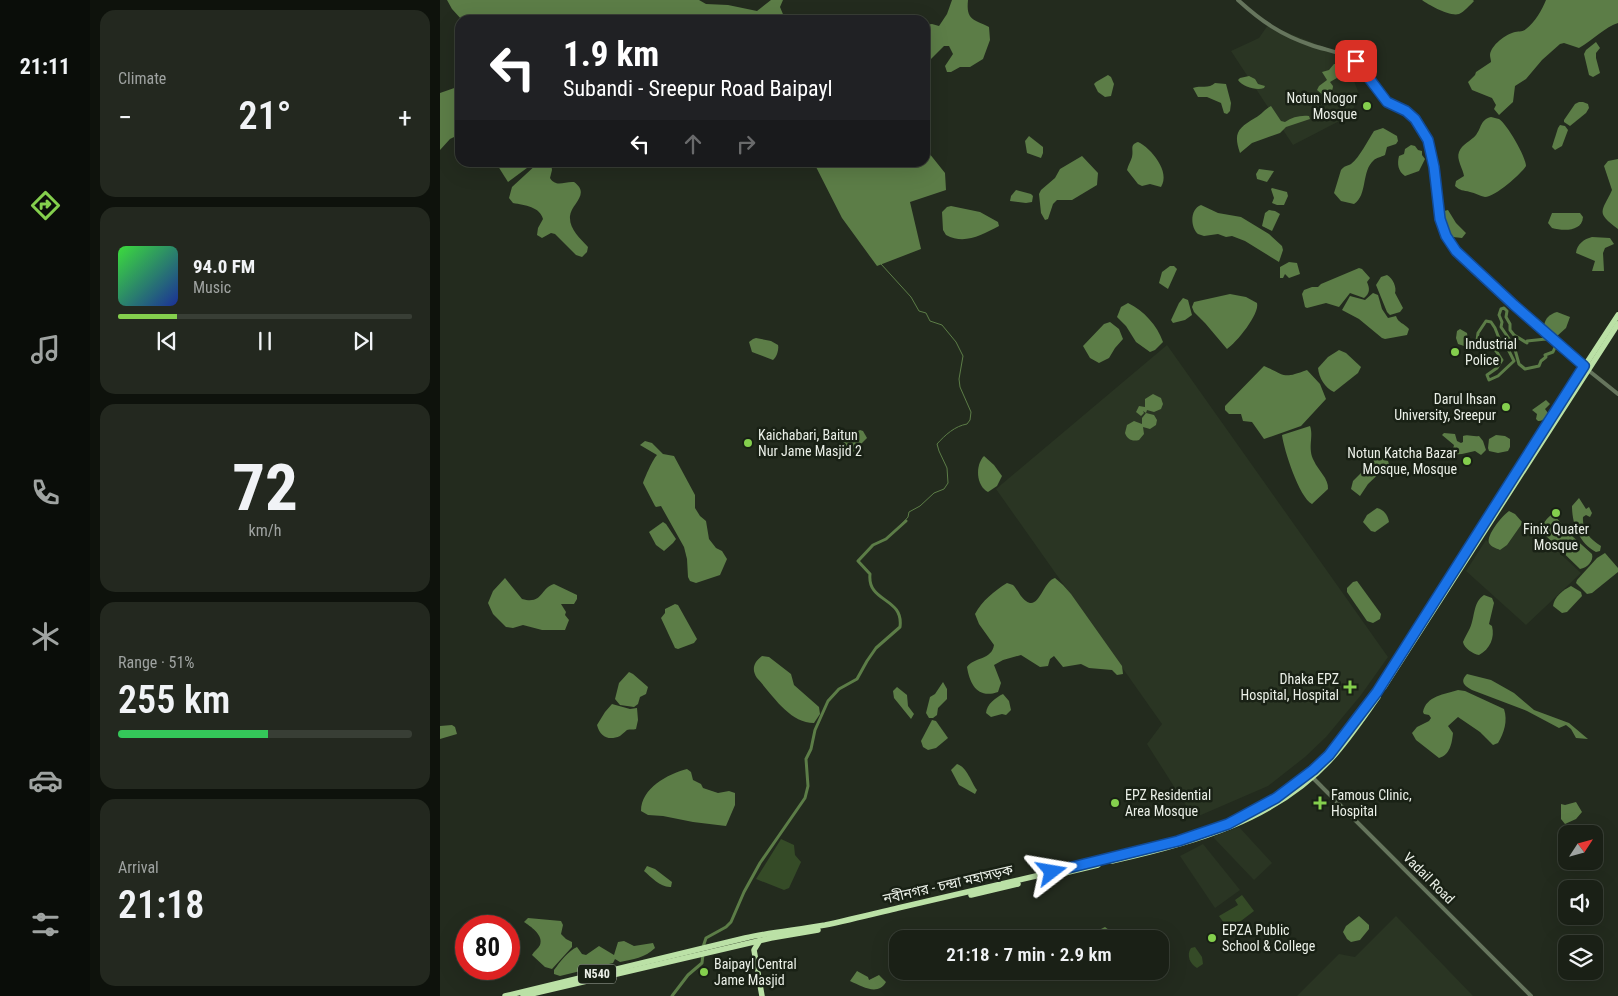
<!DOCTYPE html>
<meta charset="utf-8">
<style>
body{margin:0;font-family:"Roboto Condensed","Noto Sans Bengali",sans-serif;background:#23281f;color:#f1f3f6;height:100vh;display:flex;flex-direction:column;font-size:19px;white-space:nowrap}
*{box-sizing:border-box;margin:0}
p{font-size:16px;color:#9fa3a1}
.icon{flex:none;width:28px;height:28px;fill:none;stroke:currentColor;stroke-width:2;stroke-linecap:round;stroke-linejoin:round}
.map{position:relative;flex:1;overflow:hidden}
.side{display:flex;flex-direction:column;gap:10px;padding:10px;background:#0e120c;width:350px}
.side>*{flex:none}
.hud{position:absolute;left:15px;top:15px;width:475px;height:152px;border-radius:15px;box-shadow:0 5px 20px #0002,0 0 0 1px #383e35;background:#202124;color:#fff;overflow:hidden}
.needle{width:32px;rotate:54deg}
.fabs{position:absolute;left:1118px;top:825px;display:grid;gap:10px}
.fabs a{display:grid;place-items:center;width:45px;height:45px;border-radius:10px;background:#1a2016;box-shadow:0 5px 20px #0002,0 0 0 1px #383e35;font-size:25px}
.speed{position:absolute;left:15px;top:915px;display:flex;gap:10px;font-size:25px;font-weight:700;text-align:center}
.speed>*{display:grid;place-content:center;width:65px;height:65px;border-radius:50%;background:#1a2016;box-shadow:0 5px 20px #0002,0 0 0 1px #383e35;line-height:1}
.speed .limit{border:8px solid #d22;background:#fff;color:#111}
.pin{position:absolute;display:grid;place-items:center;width:42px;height:42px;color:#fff;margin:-21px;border-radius:10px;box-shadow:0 2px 8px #0006}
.me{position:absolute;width:55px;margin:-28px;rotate:76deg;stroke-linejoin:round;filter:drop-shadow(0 0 4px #0008)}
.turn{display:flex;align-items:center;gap:18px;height:105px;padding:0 25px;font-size:22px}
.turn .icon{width:65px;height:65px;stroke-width:2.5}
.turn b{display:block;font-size:35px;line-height:42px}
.lanes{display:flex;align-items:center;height:48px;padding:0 25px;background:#0003;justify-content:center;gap:25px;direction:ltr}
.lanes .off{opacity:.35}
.big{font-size:38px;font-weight:600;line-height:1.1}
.side .tile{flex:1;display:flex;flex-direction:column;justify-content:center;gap:8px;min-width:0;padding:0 18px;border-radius:15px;background:#23281f}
.side .dial{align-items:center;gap:0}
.dial b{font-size:65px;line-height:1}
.song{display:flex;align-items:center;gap:15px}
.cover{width:60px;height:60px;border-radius:8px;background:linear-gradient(135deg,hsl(120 70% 55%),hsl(230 70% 35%))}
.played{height:5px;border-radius:2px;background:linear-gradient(90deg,#84cf4d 20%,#383e35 20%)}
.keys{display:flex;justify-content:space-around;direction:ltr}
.heat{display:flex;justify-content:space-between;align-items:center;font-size:28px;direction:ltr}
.charge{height:8px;border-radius:4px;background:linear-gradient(90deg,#34c759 51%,#383e35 0)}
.trip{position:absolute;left:449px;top:930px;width:280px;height:50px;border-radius:15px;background:#1a2016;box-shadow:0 5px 20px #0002,0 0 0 1px #383e35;font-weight:600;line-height:50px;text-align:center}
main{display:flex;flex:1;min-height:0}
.menu{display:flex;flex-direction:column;width:90px;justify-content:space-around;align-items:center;background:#0a0d09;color:#9fa3a1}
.menu .icon{width:35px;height:35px}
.menu .on{color:#84cf4d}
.menu b{font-size:22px;color:#f1f3f6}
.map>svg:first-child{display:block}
.built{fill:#2a3523}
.green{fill:#354b27}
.water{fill:#5c7d47}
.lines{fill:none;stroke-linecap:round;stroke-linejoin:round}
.stream{stroke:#5c7d47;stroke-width:1}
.canal{stroke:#5c7d47;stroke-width:3}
.minor{stroke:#66755d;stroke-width:4}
.highway{stroke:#bbe1a6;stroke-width:5.5}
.route-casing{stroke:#114b97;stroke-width:12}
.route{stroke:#1a73e8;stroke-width:9}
.poi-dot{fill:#84cf4d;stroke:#192115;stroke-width:2}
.labels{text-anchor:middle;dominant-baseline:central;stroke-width:5;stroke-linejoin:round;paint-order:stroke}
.shield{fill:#192115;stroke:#acb2a9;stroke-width:1}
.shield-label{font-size:12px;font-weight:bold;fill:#ebf0e8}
.poi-label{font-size:14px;fill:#ebf0e8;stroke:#192115;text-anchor:start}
.street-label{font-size:14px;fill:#ebf0e8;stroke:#192115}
</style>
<main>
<nav class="menu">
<b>21:11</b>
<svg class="icon on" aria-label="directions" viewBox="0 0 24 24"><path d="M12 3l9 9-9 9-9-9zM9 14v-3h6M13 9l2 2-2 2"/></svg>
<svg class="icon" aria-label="music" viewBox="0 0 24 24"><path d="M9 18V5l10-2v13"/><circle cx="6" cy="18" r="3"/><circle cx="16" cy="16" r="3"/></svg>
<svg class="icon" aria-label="phone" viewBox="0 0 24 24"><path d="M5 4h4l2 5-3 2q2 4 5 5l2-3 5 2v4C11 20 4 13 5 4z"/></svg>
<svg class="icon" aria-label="climate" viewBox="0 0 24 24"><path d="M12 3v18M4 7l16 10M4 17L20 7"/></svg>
<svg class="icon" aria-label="car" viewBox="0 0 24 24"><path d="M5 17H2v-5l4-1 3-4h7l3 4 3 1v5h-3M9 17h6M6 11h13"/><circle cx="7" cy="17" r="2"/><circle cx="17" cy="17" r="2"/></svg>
<svg class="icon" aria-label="filters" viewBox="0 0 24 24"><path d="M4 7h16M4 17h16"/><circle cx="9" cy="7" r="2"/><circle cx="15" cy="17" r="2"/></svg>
</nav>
<section class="side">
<div class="tile"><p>Climate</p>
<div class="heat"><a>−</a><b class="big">21°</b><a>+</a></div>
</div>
<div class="tile">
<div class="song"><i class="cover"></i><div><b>94.0 FM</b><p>Music</p></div></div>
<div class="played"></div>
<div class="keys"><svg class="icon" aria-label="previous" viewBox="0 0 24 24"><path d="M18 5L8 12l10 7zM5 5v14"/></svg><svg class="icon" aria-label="pause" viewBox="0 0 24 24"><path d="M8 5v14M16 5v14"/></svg><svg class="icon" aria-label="next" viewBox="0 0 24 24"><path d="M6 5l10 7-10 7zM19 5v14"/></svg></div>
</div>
<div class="tile dial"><b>72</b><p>km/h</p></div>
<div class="tile"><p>Range · 51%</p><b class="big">255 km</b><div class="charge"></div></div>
<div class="tile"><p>Arrival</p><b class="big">21:18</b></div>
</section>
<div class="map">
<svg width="1178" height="996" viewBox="0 0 1178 996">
<rect width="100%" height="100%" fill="#232b1e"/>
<g class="built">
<path d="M828,25L904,55L919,94L911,115L853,145L791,51L819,38Z"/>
<path d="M727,345L948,657L921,695L886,737L865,757L828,786L754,818L707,744L722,724L556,489Z"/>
<path d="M1084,520L1141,573L1086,625L1026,571L1046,540L1059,550Z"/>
<path d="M799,827L832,863L814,880L773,837Z"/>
<path d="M763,844L800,890L775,908L740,856Z"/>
<path d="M956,916L1033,996H857L899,954L915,957Z"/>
</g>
<g class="green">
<path d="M341,839L354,845L355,855L361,862L349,888L344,890L316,879Z"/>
<path d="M802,895L814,911L789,930L779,916L798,905L795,900Z"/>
<path d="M755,947L762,957L763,964L757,968C750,964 746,955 751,948Z"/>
</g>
<g class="water">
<path d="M7,0H259L266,4L288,5L317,11L331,0H343L340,7L345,19L22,20L12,9Z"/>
<path d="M512,0H528C526,20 533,19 549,27L550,40L543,59L530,67H520L511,72H507L505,66L513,54L509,46H504L485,65V25L492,24L499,26L507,14Z"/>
<path d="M982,0H1033L1034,1C1030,5 1024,12 1019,14C1010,17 989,5 982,0Z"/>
<path d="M1106,0H1178V23C1166,26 1152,41 1139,48L1124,43L1120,44L1102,60L1086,79L1075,86L1073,102L1059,115L1054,109L1056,105L1052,98L1032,90L1028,82L1035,75L1036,72L1051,62C1051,60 1050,57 1050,55C1051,45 1066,34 1075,32C1080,31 1083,32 1086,29C1095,22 1102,10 1106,0Z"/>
<path d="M1156,42L1160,48L1156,53V58L1160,73L1153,77L1149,75L1144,54L1146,50Z"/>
<path d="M894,64H900L899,68L902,73V75L890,82L893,86C893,91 889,96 883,95L877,90L879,86L887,80L882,72L889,70Z"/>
<path d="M668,75L671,77L674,84L671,96L665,97L658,92L654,84L656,82Z"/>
<path d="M809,76L815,79L818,84L825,86L824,88C817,91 803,87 798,80L800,78Z"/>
<path d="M775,83L786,84L791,103L790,111L787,114L784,113L781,103L767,97H758L753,88C760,85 769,89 775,83Z"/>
<path d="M20,86V134L10,139L0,150V93Z"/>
<path d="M1139,102H1143L1148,104L1149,108L1146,113L1130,126L1124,122V120L1135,104Z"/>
<path d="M831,106L841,121L845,122C852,117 861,115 869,116L870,119L846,127L840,133L812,143L800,153C793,133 798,128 815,118C821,115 825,109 831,106Z"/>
<path d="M1051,117C1054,118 1056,118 1059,119C1067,124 1086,157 1086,166C1081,174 1055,197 1045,197C1040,196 1035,193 1030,192C1023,190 1020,191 1015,186L1016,181L1024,176C1023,169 1016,159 1019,152C1022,144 1031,141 1036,135C1042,127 1040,120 1051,117Z"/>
<path d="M1120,125L1125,126L1128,130L1122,146L1115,150L1112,147L1118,128Z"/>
<path d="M943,128L957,136L958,141L956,144L947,147L945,155C941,157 936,158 934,160C921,171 928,195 914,204L901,201L894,193L901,170C904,166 907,166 911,164C920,157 928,140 934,131Z"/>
<path d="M589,136L603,147V153L601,158L587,153L585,141Z"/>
<path d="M698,142C711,148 731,172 721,187L710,184L702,186L698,184L687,170C688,165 691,161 692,157C694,149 689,145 698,142Z"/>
<path d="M971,145L975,146L978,150L982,151V155L985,159L979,171L965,176C958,171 957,164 959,156L964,154L965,149Z"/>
<path d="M485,148L505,173L506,190L470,202L481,249L437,266L402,218L374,163L485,162Z"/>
<path d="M642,156L658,173L657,185L632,200H617L613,204L608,219L605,220L601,213L599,194L601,190L615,178L620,169Z"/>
<path d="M1178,159V229C1155,212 1162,212 1172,190L1164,166L1168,161Z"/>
<path d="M56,163H90L91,165L68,182Z"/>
<path d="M98,163H111L112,170L110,178C116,188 125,181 134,182C151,194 131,204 130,216C129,229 140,238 148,247L147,252L142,257L136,255L115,234L111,233L102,238L97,235L98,228L103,219C100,207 85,205 73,203L69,198L72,187Z"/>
<path d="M819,169L834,171L827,182L817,179L816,174Z"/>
<path d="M832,188L847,192L848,196L844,205H837L832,203L834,198L831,189Z"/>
<path d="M576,190L591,194L593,196L592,202L586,203L570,201L571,196Z"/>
<path d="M761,205L778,213L801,217L829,234L842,246L843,250L839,262L805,241L792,236L786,237L778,234L764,236L758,234C750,227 750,209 761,205Z"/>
<path d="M511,206L540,212L558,222L559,226C541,235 525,245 506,235L503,230L502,212L507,207Z"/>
<path d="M829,210L835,211L840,214L832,231L822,226L825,213Z"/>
<path d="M1008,210L1016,223L1026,233L1022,238L1013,237L1004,226L1001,215L1004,211Z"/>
<path d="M1112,213H1140L1143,217C1142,232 1123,231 1112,228L1108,223Z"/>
<path d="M1152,237L1170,238L1174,244L1165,248L1163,253L1164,271H1152L1155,261L1136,253C1137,244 1144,239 1152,237Z"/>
<path d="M849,262L857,263L860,274L849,278L845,274L843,278H840V267Z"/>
<path d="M730,266H734L737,269L728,289L719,283L722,272Z"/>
<path d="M919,268L922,269L930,278L927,282C930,289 930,293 924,298L910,293L899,307L886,303L867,308L865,307L862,294L864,290L872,287H878L881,284Z"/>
<path d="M947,275C953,278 957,288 955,293L963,308L960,312L950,315L947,312L936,285L941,277Z"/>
<path d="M933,293L938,295L942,309L948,318L956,316C958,323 964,323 969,329L967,335L945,339L942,338L919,319L902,310L910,296L925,300Z"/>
<path d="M790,294L806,297L817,303C820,314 796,343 787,349L765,323L754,312L752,307L754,302Z"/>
<path d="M743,298L748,300L752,315L745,320L733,323L731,320L739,303Z"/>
<path d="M688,303C704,311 717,325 723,342L715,350L710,352L696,342L686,326L677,317L681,307Z"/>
<path d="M1117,312L1130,317L1126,328L1116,337L1106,330L1104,326C1105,318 1110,314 1117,312Z"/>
<path d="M670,322L679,329L683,339L675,348L669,358L659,363L650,358L643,346L664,324Z"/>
<path d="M1020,329L1027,333L1028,340L1024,346L1018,344L1016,338L1017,331Z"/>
<path d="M316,338L331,341L338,345C339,349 337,357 333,360L312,352L309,342L313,339Z"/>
<path d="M899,350L906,353L921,367L918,373L894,392C885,388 879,378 878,368L888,357Z"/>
<path d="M824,366C847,376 842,379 867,370L880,384L886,399L861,426L824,439L812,422L803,421L801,414H789L785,410V406Z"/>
<path d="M713,394L721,398L723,404L721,409L714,412L707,410L706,413L703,411L704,413L701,416L696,412L699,406L705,407V399Z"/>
<path d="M1106,400L1110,404L1105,409L1108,413C1106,416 1103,422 1098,421L1096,419L1097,414L1092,410Z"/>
<path d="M706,413L714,415L717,420L716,425L710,429L703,427L704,434L699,440C692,442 687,439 685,433L687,425L694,421L702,424V418Z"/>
<path d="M870,426C874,437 867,448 874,461C878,470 889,479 888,489L872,504C859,497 844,450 842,435Z"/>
<path d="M420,430L423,431L427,438L411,454L404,444L402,440Z"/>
<path d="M1004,433L1015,434L1017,441L1021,443L1023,442V436C1028,434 1033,437 1039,436L1043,441L1046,450L1041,455L1035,451L1022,454L1006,455L1005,450L1013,449L1014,445L1002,435Z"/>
<path d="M1056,435L1065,436L1070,439V447L1068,451L1058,453L1049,451L1048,448L1049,439Z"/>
<path d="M205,441L212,443L223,454L234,456L255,495V508L260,516L266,521L269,539L276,548L282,551L287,559L280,575L256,583L250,581L248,577L247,559L244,547L221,506L216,507L215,506L203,483C205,477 213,459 217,455L200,445Z"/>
<path d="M544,456L554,465L562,476L557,486L548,492C536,486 535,465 544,456Z"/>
<path d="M936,458H941L948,461L949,464L928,484L920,496L911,489L913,481Z"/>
<path d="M1139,498L1146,509L1149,507L1152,513L1150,517L1146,515L1143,517C1142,531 1150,539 1161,546L1160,551L1156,552C1139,543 1132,524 1132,506Z"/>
<path d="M937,508C943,509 948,515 949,522L935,532L931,531L923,522L927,515Z"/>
<path d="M1069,511L1075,514L1082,522L1081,525L1067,545L1060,550C1056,548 1051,547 1049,543C1046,535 1063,515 1069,511Z"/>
<path d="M1111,515H1114L1132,536L1152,554C1154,561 1147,568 1140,569L1104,534C1100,527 1105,520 1111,515Z"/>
<path d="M223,522L226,524L236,539L233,543L224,551L216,545L209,532Z"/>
<path d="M1165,553L1178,568V572L1152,593L1147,594L1136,583L1137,580L1157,558Z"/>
<path d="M65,578L82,599C103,605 100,588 114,584L137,595V599L134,604H121L126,612L125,615L129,620L125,630H102L83,625L73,628L66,627L53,614L48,603L53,591Z"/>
<path d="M615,578L623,585L631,594L682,666L683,674L677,675L672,670L649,668L641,664L623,667L614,656L610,659L608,666L600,667L581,655L563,660L554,665L561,683L558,692C538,699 530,685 527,667C534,657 552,660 554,645L539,624L535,614C542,601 554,591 567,583L573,585C578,590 580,597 586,601C599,611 603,581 615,578Z"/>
<path d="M917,581L941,614L940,619L933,623L927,621L907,592V588L913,582Z"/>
<path d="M1131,586L1141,592L1142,596L1127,612L1122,613L1113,606C1114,597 1123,590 1131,586Z"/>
<path d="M1044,595L1052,598L1054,603L1049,624L1052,626C1055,638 1050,649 1039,655C1033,654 1024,648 1023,642C1025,637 1028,632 1030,628C1035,617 1033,602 1044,595Z"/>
<path d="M235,604L238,605L257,639L254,643L238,649L235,648L221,618L225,613V609Z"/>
<path d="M322,656L329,657L351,674L354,685L379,707L380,714L374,723C349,723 332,694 317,678C311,669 314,662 322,656Z"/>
<path d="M189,672L193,674L208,687L206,694L200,697L198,704L194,707L180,705L175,699L179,683Z"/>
<path d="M1027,674L1051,680L1074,693L1094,710L1129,723L1148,739L1136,738L1131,729L1126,725L1119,728L1087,711L1032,690C1025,686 1019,682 1027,674Z"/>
<path d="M503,682L507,689V699L498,708L497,715L493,718H489L486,713L490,697L495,694Z"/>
<path d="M457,687L467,695L468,706L474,714L471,719L454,698L453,691Z"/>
<path d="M1018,690L1025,691L1064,709C1068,721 1064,733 1058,743L1053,745L1040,732L1018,717L1008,726L1013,733C1012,743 1010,755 999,758L976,740L972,733L977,727L989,721L991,718L989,715L984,714L983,712C986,696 1005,694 1018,690Z"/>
<path d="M563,694L569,701L571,710L566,715L562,714L551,717L546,713C547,704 555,698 563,694Z"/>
<path d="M172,704L190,709L197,708L198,720L196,729C193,730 190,729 187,730C187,730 181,735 180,736C169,741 160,737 157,725L165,712Z"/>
<path d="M492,720L496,721L508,738L496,748L488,750L483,747L481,741Z"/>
<path d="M12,725L15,727L17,734L0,739V726Z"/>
<path d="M517,764C527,767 531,782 537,790L535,794L519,785L511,770Z"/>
<path d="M247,769L251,772L253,780L261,784L263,788L278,793L289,791L295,793V805L286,826L253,822L223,816L208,815L201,811C201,788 228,774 247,769Z"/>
<path d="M1136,802L1142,812L1136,819L1125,824L1121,819V804L1125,805Z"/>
<path d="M207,866L215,869L232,882L231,887C221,888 211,877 204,871Z"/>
<path d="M919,916L929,925V929L920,940L911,942L907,939L903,932L906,926Z"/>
<path d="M88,918L121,921L123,925L121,934L126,939L132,942V947L112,969L105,967L92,955C94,951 98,949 100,945C104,935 90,926 84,922Z"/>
<path d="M665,927L669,930L675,939H657V931Z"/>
<path d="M184,941L194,946L213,943L215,948C205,958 193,959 180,962L175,959L173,963L120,976L114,974V970C120,962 128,951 137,947L142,954L146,955L159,946L174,955L178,942Z"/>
<path d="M417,971L428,977L429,980L439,975L446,982C438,996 423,987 410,981Z"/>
</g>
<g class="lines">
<path class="stream" d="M441,264L471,297L479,311L486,313L490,321L502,325L516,342L523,356L519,379L520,387L531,412L530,420L527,424C515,426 505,435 497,444L499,451L507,468L508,483L504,489L494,493L480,506L469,512L468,517L461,525"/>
<g class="canal">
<path d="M1064,308L1067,311L1066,317L1070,324V330L1074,335L1087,343V341L1106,339L1116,345L1113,352L1105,355L1106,357L1101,361L1099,366L1085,369L1079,364L1074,346L1061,327L1062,322L1059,315L1061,309Z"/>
<path d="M1046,321L1051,322L1055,328L1062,346L1068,349L1074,361L1058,376L1049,380L1047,375L1057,368L1062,360C1057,353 1054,343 1042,346L1037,341L1038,333Z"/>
<path d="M263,947L266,938L286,927L291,922L304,892L320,863L365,798L368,786L366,759L371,749L375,730L388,701L399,689L417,679L427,661L436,648L460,627C464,597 427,603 430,574L418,561L433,545L446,539L466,521"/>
<path d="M232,996L248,975L262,963L263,954"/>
</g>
<g class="minor">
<path d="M798,0C821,21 841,35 871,45C885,50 901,52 914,60C929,69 934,90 946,101C955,109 967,109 975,119C1003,152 989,198 1005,234C1014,254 1035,270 1051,284C1082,312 1113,339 1144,366"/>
<path d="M1148,370L1178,394"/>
<path d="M872,777L1091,996"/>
</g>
<g class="highway">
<path d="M944,687L1178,324"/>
<path d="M672,861C752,843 835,821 892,758C909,739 923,718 938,697"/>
<path d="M612,876L658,865"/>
<path d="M531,895L578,884"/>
<path d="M320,940L314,950L322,996"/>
<path d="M65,996L305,938C331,932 358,930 385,925C409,920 433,914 458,908C519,894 581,880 643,865C707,849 776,837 833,800C918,746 965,644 1019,561C1072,479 1124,397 1178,315"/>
<path d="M83,996L331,938L378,930"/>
</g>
</g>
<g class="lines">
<g class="route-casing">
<path id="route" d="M612,872L738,841L788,824L836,798L873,770L889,755L937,692L1144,366L1074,305L1016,251L1006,236L1000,219L994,167L988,140L975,119L966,111L947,102L916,61"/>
</g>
<use href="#route" class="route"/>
</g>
<g class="poi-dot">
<circle cx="927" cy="106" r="5"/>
<circle cx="1015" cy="352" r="5"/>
<circle cx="1066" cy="407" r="5"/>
<circle cx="308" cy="443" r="5"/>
<circle cx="1027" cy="461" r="5"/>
<circle cx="1116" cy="513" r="5"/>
<path d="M907.5 679.5h5v5h5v5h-5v5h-5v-5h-5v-5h5z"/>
<circle cx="675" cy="803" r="5"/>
<path d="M877.5 795.5h5v5h5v5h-5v5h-5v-5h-5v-5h5z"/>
<circle cx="772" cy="938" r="5"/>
<circle cx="264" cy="972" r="5"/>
</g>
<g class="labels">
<rect class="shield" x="138" y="964.5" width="38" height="19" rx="4"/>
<g class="shield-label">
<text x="157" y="974">N540</text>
</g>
<g class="poi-label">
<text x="917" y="98" text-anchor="end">Notun Nogor<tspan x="917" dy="16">Mosque</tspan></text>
<text x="1025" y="344">Industrial<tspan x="1025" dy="16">Police</tspan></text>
<text x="1056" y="399" text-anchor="end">Darul Ihsan<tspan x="1056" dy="16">University, Sreepur</tspan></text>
<text x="318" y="435">Kaichabari, Baitun<tspan x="318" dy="16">Nur Jame Masjid 2</tspan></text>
<text x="1017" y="453" text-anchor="end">Notun Katcha Bazar<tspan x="1017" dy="16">Mosque, Mosque</tspan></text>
<text x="1116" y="529" text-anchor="middle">Finix Quater<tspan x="1116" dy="16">Mosque</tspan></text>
<text x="899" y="679" text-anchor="end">Dhaka EPZ<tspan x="899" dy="16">Hospital, Hospital</tspan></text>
<text x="685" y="795">EPZ Residential<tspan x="685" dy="16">Area Mosque</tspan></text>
<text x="891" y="795">Famous Clinic,<tspan x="891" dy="16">Hospital</tspan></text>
<text x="782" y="930">EPZA Public<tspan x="782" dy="16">School &amp; College</tspan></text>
<text x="274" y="964">Baipayl Central<tspan x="274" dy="16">Jame Masjid</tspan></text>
</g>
<g class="street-label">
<text transform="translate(989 878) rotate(45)">Vadail Road</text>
<text transform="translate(508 884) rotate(-13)">নবীনগর - চন্দ্রা মহাসড়ক</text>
</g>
</g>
</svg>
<div class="fabs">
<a><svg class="needle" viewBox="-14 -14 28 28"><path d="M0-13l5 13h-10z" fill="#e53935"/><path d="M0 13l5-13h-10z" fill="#9fa3a1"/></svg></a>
<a><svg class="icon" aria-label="sound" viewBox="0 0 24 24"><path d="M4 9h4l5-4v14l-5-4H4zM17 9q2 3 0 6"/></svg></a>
<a><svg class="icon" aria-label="layers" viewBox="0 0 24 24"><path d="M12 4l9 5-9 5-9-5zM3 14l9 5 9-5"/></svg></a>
</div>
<div class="speed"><div class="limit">80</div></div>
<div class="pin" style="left:916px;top:61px;background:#d93025"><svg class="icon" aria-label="arrive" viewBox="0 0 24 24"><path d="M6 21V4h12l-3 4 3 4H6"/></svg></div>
<svg class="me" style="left:612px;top:872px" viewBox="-20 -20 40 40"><path d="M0-17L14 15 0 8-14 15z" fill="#1a73e8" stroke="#fff" stroke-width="4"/></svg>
<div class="trip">21:18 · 7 min · 2.9 km</div>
<div class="hud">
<div class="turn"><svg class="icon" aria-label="left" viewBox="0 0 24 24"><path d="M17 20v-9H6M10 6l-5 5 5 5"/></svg><div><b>1.9 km</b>Subandi - Sreepur Road Baipayl</div></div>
<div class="lanes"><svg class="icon" aria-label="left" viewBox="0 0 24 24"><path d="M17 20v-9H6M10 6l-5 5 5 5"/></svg><svg class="icon off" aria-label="ahead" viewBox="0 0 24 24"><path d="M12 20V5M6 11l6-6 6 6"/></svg><svg class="icon off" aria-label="right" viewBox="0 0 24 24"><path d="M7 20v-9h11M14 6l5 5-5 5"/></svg></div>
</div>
</div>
</main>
